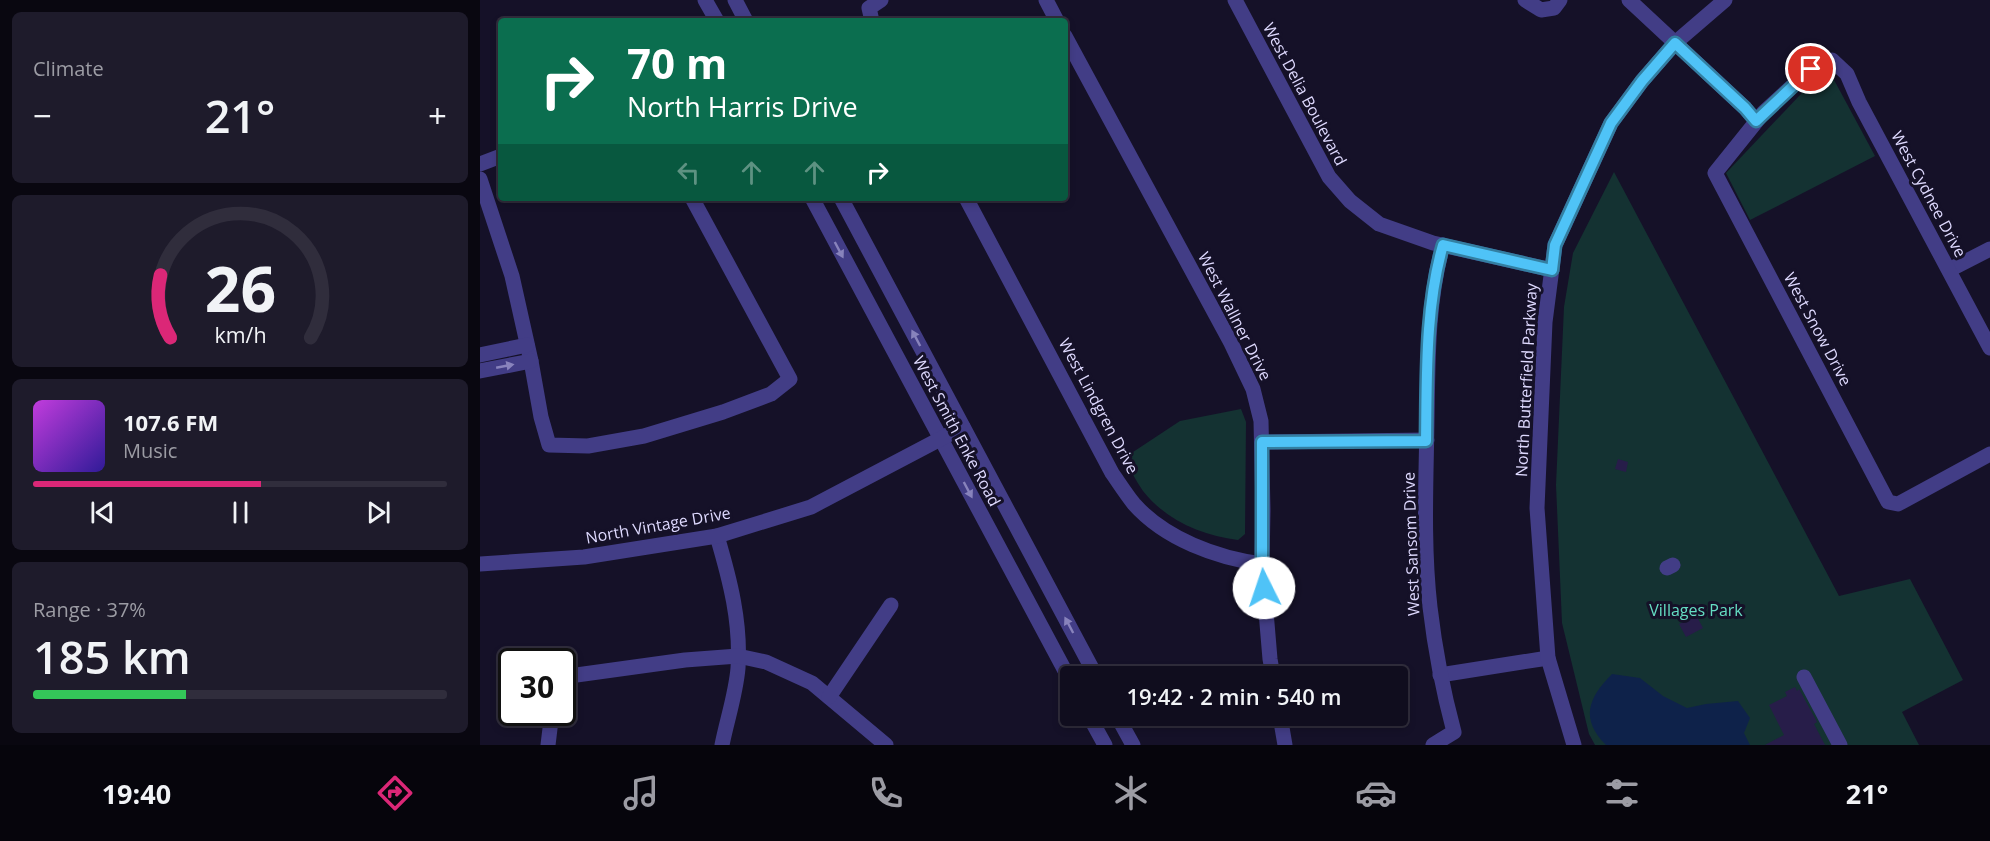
<!DOCTYPE html>
<meta charset="utf-8">
<style>
body{margin:0;font-family:"Open Sans",sans-serif;background:#1e1b2b;color:#f1f3f6;height:100vh;display:flex;flex-direction:column;font-size:22px;white-space:nowrap}
*{box-sizing:border-box;margin:0}
p{font-size:20px;color:#9c9ca4}
.icon{flex:none;width:33px;height:33px;fill:none;stroke:currentColor;stroke-width:2;stroke-linecap:round;stroke-linejoin:round}
.map{position:relative;flex:1;overflow:hidden}
.drawer{display:flex;flex-direction:column;gap:12px;padding:12px;background:#090710;width:480px}
.drawer>*{flex:none}
.top-card{position:absolute;left:18px;top:18px;width:570px;height:183px;border-radius:6px;box-shadow:0 3px 9px #0003,0 0 0 2px #302d3c;background:#0b6e4f;color:#fff;overflow:hidden}
.speed{position:absolute;left:18px;top:648px;display:flex;gap:12px;font-size:30px;font-weight:700;text-align:center}
.speed>*{display:grid;place-content:center;width:78px;height:78px;border-radius:50%;background:#100d1e;box-shadow:0 3px 9px #0003,0 0 0 2px #302d3c;line-height:1}
.speed .limit{border:3px solid #111;border-radius:9px;background:#fff;color:#111}
.pin{position:absolute;display:grid;place-items:center;width:51px;height:51px;color:#fff;margin:-26px;border:3px solid #fff;border-radius:50%;box-shadow:0 2px 6px #0007}
.me{position:absolute;width:66px;margin:-33px;rotate:356deg;stroke-linejoin:round;filter:drop-shadow(0 0 4px #0008)}
.turn{display:flex;align-items:center;gap:21px;height:126px;padding:0 30px;font-size:27px}
.turn .icon{width:78px;height:78px;stroke-width:2.5}
.turn b{display:block;font-size:42px;line-height:51px}
.lanes{display:flex;align-items:center;height:57px;padding:0 30px;background:#0003;justify-content:center;gap:30px;direction:ltr}
.lanes .off{opacity:.35}
.big{font-size:45px;font-weight:600;line-height:1.1}
.drawer .tile{flex:1;display:flex;flex-direction:column;justify-content:center;gap:9px;min-width:0;padding:0 21px;border-radius:9px;background:#1e1b2b}
.drawer .dial{align-items:center;gap:0}
.dial svg{height:156px;overflow:visible;fill:none;stroke:#302d3c;stroke-width:7;stroke-linecap:round;text-anchor:middle}
.dial text{fill:#f1f3f6;stroke:none}
.song{display:flex;align-items:center;gap:18px}
.cover{width:72px;height:72px;border-radius:9px;background:linear-gradient(135deg,hsl(290 70% 55%),hsl(250 70% 35%))}
.played{height:6px;border-radius:3px;background:linear-gradient(90deg,#db2777 55%,#302d3c 55%)}
.keys{display:flex;justify-content:space-around;direction:ltr}
.heat{display:flex;justify-content:space-between;align-items:center;font-size:33px;direction:ltr}
.charge{height:9px;border-radius:4px;background:linear-gradient(90deg,#34c759 37%,#302d3c 0)}
.trip{position:absolute;left:580px;top:666px;width:348px;height:60px;border-radius:6px;background:#100d1e;box-shadow:0 3px 9px #0003,0 0 0 2px #302d3c;font-weight:600;line-height:60px;text-align:center}
.menu{display:flex;height:96px;justify-content:space-around;align-items:center;background:#06050c;color:#9c9ca4}
.menu .icon{width:42px;height:42px}
.menu .current{color:#db2777}
.menu b{font-size:27px;color:#f1f3f6}
main{display:flex;flex:1;min-height:0}
.map>svg:first-child{display:block}
.green{fill:#143232}
.water{fill:#0e224a}
.building{fill:#271d49}
.lines{fill:none;stroke-linecap:round;stroke-linejoin:round}
.minor{stroke:#423d86;stroke-width:15}
.oneway{fill:#8883bc}
.route-casing{stroke:#337fa1;stroke-width:15}
.route{stroke:#4fc3f7;stroke-width:10}
.labels{text-anchor:middle;dominant-baseline:central;stroke-width:6;stroke-linejoin:round;paint-order:stroke}
.street-label{font-size:16px;fill:#ded9fe;stroke:#151128}
.park-label{font-size:16px;fill:#65dec3;stroke:#151128}
</style>
<main>
<section class="drawer">
<div class="tile"><p>Climate</p>
<div class="heat"><a>−</a><b class="big">21°</b><a>+</a></div>
</div>
<div class="tile dial"><svg viewBox="0 0 100 80">
<path d="M14 69A42 42 0 1 1 86 69"/>
<path d="M14 69A42 42 0 0 1 9 37" stroke="#db2777"/>
<text x="50" y="56" font-size="32" font-weight="700">26</text>
<text x="50" y="72" font-size="11">km/h</text>
</svg></div>
<div class="tile">
<div class="song"><i class="cover"></i><div><b>107.6 FM</b><p>Music</p></div></div>
<div class="played"></div>
<div class="keys"><svg class="icon" aria-label="previous" viewBox="0 0 24 24"><path d="M18 5L8 12l10 7zM5 5v14"/></svg><svg class="icon" aria-label="pause" viewBox="0 0 24 24"><path d="M8 5v14M16 5v14"/></svg><svg class="icon" aria-label="next" viewBox="0 0 24 24"><path d="M6 5l10 7-10 7zM19 5v14"/></svg></div>
</div>
<div class="tile"><p>Range · 37%</p><b class="big">185 km</b><div class="charge"></div></div>
</section>
<div class="map">
<svg width="1510" height="745" viewBox="0 0 1510 745">
<rect width="100%" height="100%" fill="#151128"/>
<g class="green">
<path d="M1337,77L1353,78L1395,156L1270,220L1246,173Z"/>
<path d="M1134,172L1359,596L1430,579L1483,680L1422,712L1439,745H1115L1109,734L1082,623L1076,485L1084,307L1093,253Z"/>
<path d="M761,409L766,422L765,534L758,540C721,535 687,521 663,491C656,481 650,469 644,458L700,421Z"/>
</g>
<path class="water" d="M1132,674L1160,678L1183,696L1207,708L1226,704L1258,701L1270,718L1264,733L1270,745H1126C1100,719 1108,698 1132,674Z"/>
<g class="building">
<path d="M1138,459L1148,462L1146,472L1135,469Z"/>
<path d="M1216,615L1223,628L1206,637L1199,624Z"/>
<path d="M1315,687L1317,691L1319,689L1337,722L1334,724L1345,745H1285L1304,735L1289,705L1307,696L1305,692Z"/>
</g>
<g class="lines">
<g class="minor">
<path d="M225,0L237,21"/>
<path d="M255,0L266,21"/>
<path d="M566,0L577,21"/>
<path d="M755,0L849,177L870,201L899,224L953,243L1072,270"/>
<path d="M1045,0L1061,10L1074,8L1080,0"/>
<path d="M1149,0L1265,108L1276,121"/>
<path d="M392,21L389,8L401,0"/>
<path d="M585,36L751,343L773,389L781,421L783,510L782,564L790,659L793,676"/>
<path d="M0,164L21,156"/>
<path d="M0,179L32,276L51,361L61,417L69,445L108,446L164,436L243,412L291,394L310,379L212,198"/>
<path d="M332,198L591,682"/>
<path d="M361,198L616,676"/>
<path d="M486,198L632,473C639,483 646,494 654,504C685,539 737,558 782,564"/>
<path d="M1469,270L1510,249"/>
<path d="M1510,348L1379,102L1367,74L1352,60L1331,69L1284,112L1235,173L1408,502L1418,504L1510,454"/>
<path d="M0,355L47,345"/>
<path d="M0,371L51,361"/>
<path d="M782,442L947,440"/>
<path d="M237,536C250,580 261,622 258,668C256,693 247,720 242,745"/>
<path d="M0,564L104,557L237,536L331,507L483,427"/>
<path d="M1187,568L1193,565"/>
<path d="M960,675L1068,658"/>
<path d="M82,677L205,660L258,656L286,662L332,683L406,745"/>
<path d="M1324,677L1360,745"/>
<path d="M349,697L411,605"/>
<path d="M609,716L625,745"/>
<path d="M637,716L653,745"/>
<path d="M800,716L805,745"/>
<path d="M68,745L72,712"/>
<path d="M953,745L974,732C963,691 955,650 950,607C943,546 946,483 947,421C948,363 947,302 963,245"/>
<path d="M1094,745L1068,658L1057,508L1065,322L1075,245L1131,123L1162,81L1195,43L1245,0"/>
</g>
</g>
<defs><path id="oneway-solid" d="M-6-.8H1V-3.2L6.5 0L1 3.2V.8H-6Z" transform="scale(1.5)"/></defs>
<g class="oneway">
<use href="#oneway-solid" transform="translate(359 250) rotate(62)"/>
<use href="#oneway-solid" transform="translate(436 338) rotate(-118)"/>
<use href="#oneway-solid" transform="translate(25 366) rotate(-11)"/>
<use href="#oneway-solid" transform="translate(488 490) rotate(62)"/>
<use href="#oneway-solid" transform="translate(589 625) rotate(-118)"/>
</g>
<g class="lines">
<g class="route-casing">
<path id="route" d="M784,588L782,564V442L946,441C947,376 945,308 963,245L1072,270L1075,245L1131,123L1162,81L1195,43L1265,108L1276,121L1331,69"/>
</g>
<use href="#route" class="route"/>
</g>
<g class="labels">
<g class="street-label">
<text transform="translate(825 94) rotate(62)">West Delia Boulevard</text>
<text transform="translate(1449 194) rotate(62)">West Cydnee Drive</text>
<text transform="translate(755 316) rotate(63)">West Wallner Drive</text>
<text transform="translate(1338 329) rotate(62)">West Snow Drive</text>
<text transform="translate(1046 380) rotate(-87)">North Butterfield Parkway</text>
<text transform="translate(619 406) rotate(62)">West Lindgren Drive</text>
<text transform="translate(477 431) rotate(62)">West Smith Enke Road</text>
<text transform="translate(178 525) rotate(-10)">North Vintage Drive</text>
<text transform="translate(931 544) rotate(-92)">West Sansom Drive</text>
</g>
<g class="park-label">
<text x="1216" y="610">Villages Park</text>
</g>
</g>
</svg>
<div class="speed"><div class="limit">30</div></div>
<div class="pin" style="left:1331px;top:69px;background:#d93025"><svg class="icon" aria-label="arrive" viewBox="0 0 24 24"><path d="M6 21V4h12l-3 4 3 4H6"/></svg></div>
<svg class="me" style="left:784px;top:588px" viewBox="-20 -20 40 40"><circle r="19" fill="#fff"/><path d="M0-13L10 11 0 6-10 11z" fill="#4fc3f7"/></svg>
<div class="trip">19:42 · 2 min · 540 m</div>
<div class="top-card">
<div class="turn"><svg class="icon" aria-label="right" viewBox="0 0 24 24"><path d="M7 20v-9h11M14 6l5 5-5 5"/></svg><div><b>70 m</b>North Harris Drive</div></div>
<div class="lanes"><svg class="icon off" aria-label="left" viewBox="0 0 24 24"><path d="M17 20v-9H6M10 6l-5 5 5 5"/></svg><svg class="icon off" aria-label="ahead" viewBox="0 0 24 24"><path d="M12 20V5M6 11l6-6 6 6"/></svg><svg class="icon off" aria-label="ahead" viewBox="0 0 24 24"><path d="M12 20V5M6 11l6-6 6 6"/></svg><svg class="icon" aria-label="right" viewBox="0 0 24 24"><path d="M7 20v-9h11M14 6l5 5-5 5"/></svg></div>
</div>
</div>
</main>
<nav class="menu">
<b>19:40</b>
<svg class="icon current" aria-label="directions" viewBox="0 0 24 24"><path d="M12 3l9 9-9 9-9-9zM9 14v-3h6M13 9l2 2-2 2"/></svg>
<svg class="icon" aria-label="music" viewBox="0 0 24 24"><path d="M9 18V5l10-2v13"/><circle cx="6" cy="18" r="3"/><circle cx="16" cy="16" r="3"/></svg>
<svg class="icon" aria-label="phone" viewBox="0 0 24 24"><path d="M5 4h4l2 5-3 2q2 4 5 5l2-3 5 2v4C11 20 4 13 5 4z"/></svg>
<svg class="icon" aria-label="climate" viewBox="0 0 24 24"><path d="M12 3v18M4 7l16 10M4 17L20 7"/></svg>
<svg class="icon" aria-label="car" viewBox="0 0 24 24"><path d="M5 17H2v-5l4-1 3-4h7l3 4 3 1v5h-3M9 17h6M6 11h13"/><circle cx="7" cy="17" r="2"/><circle cx="17" cy="17" r="2"/></svg>
<svg class="icon" aria-label="filters" viewBox="0 0 24 24"><path d="M4 7h16M4 17h16"/><circle cx="9" cy="7" r="2"/><circle cx="15" cy="17" r="2"/></svg>
<b>21°</b>
</nav>
